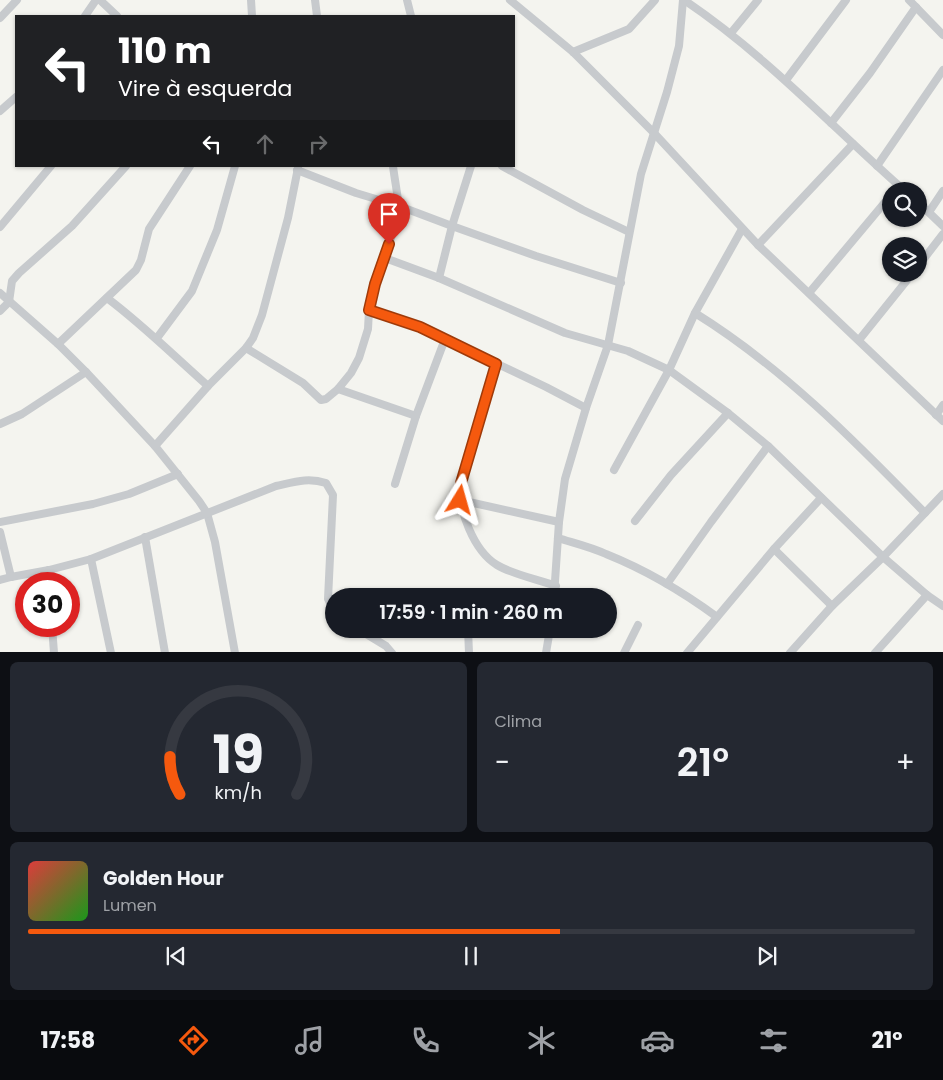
<!DOCTYPE html>
<html lang="pt">
<meta charset="utf-8">
<style>
body{margin:0;font-family:Poppins,sans-serif;background:#242831;color:#f1f3f6;height:100vh;display:flex;flex-direction:column;font-size:19px;white-space:nowrap}
*{box-sizing:border-box;margin:0}
p{font-size:16px;color:#9ea1a6}
.icon{flex:none;width:28px;height:28px;fill:none;stroke:currentColor;stroke-width:2;stroke-linecap:round;stroke-linejoin:round}
.map{position:relative;height:652px;overflow:hidden}
.sheet{display:flex;flex-direction:column;gap:10px;padding:10px;background:#0d0f14;flex:1}
.sheet>*{flex:none}
.banner{position:absolute;left:15px;top:15px;width:500px;height:152px;border-radius:0px;box-shadow:0 1px 4px #0004;background:#202124;color:#fff;overflow:hidden}
.tools{position:absolute;left:882px;top:182px;display:grid;gap:10px}
.tools a{display:grid;place-items:center;width:45px;height:45px;border-radius:50%;background:#171b24;box-shadow:0 1px 4px #0004;font-size:25px}
.speed{position:absolute;left:15px;top:572px;display:flex;gap:10px;font-size:25px;font-weight:700;text-align:center}
.speed>*{display:grid;place-content:center;width:65px;height:65px;border-radius:50%;background:#171b24;box-shadow:0 1px 4px #0004;line-height:1}
.speed .limit{border:8px solid #d22;background:#fff;color:#111}
.pin{position:absolute;display:grid;place-items:center;width:42px;height:42px;color:#fff;margin:-51px -21px;border-radius:50% 50% 50% 0;rotate:-45deg;box-shadow:0 0 5px #0007}
.pin .icon{rotate:45deg}
.me{position:absolute;width:55px;margin:-28px;rotate:8deg;stroke-linejoin:round;filter:drop-shadow(0 0 4px #0008)}
.turn{display:flex;align-items:center;gap:18px;height:105px;padding:0 20px;font-size:22px}
.turn .icon{width:65px;height:65px;stroke-width:2.5}
.turn b{display:block;font-size:35px;line-height:42px}
.lanes{display:flex;align-items:center;height:48px;padding:0 20px;background:#0003;justify-content:center;gap:25px;direction:ltr}
.lanes .off{opacity:.35}
.big{font-size:38px;font-weight:600;line-height:1.1}
.sheet .tile{flex:1;display:flex;flex-direction:column;justify-content:center;gap:8px;min-width:0;padding:0 18px;border-radius:8px;background:#242831}
.sheet .dial{align-items:center;gap:0}
.dial svg{height:130px;overflow:visible;fill:none;stroke:#363941;stroke-width:7;stroke-linecap:round;text-anchor:middle}
.dial text{fill:#f1f3f6;stroke:none}
.song{display:flex;align-items:center;gap:15px}
.cover{width:60px;height:60px;border-radius:8px;background:linear-gradient(135deg,hsl(0 70% 55%),hsl(120 70% 35%))}
.played{height:5px;border-radius:2px;background:linear-gradient(90deg,#f5590e 60%,#363941 60%)}
.keys{display:flex;justify-content:space-around;direction:ltr}
.heat{display:flex;justify-content:space-between;align-items:center;font-size:28px;direction:ltr}
.sheet .tiles{flex:1;display:grid;gap:10px;grid-template-columns:1fr 1fr}
.tile:last-child{grid-column:span 2}
.trip{position:absolute;left:325px;top:588px;width:292px;height:50px;border-radius:25px;background:#171b24;box-shadow:0 1px 4px #0004;font-weight:600;line-height:50px;text-align:center}
.dock{display:flex;height:80px;justify-content:space-around;align-items:center;background:#090b0e;color:#9ea1a6}
.dock .icon{width:35px;height:35px}
.dock .active{color:#f5590e}
.dock b{font-size:22px;color:#f1f3f6}
.map>svg:first-child{display:block}
.lines{fill:none;stroke-linecap:round;stroke-linejoin:round}
.street{stroke:#c7cacd;stroke-width:8}
.route-casing{stroke:#9f3a09;stroke-width:12}
.route{stroke:#f5590e;stroke-width:9}
</style>
<div class="map">
<svg width="943" height="653" viewBox="0 0 943 653">
<rect width="100%" height="100%" fill="#f4f4ef"/>
<g class="lines">
<g class="street">
<path d="M100,0L117,16"/>
<path d="M251,0L252,16"/>
<path d="M315,0L317,16"/>
<path d="M407,0L411,16"/>
<path d="M510,0L573,52L654,133L758,245L943,421"/>
<path d="M684,0C766,55 832,127 905,191"/>
<path d="M909,0L943,35"/>
<path d="M85,16L96,0"/>
<path d="M0,18L17,0"/>
<path d="M731,33L758,0"/>
<path d="M573,52L629,29L655,0"/>
<path d="M786,80L846,0"/>
<path d="M0,111L16,97"/>
<path d="M831,123L870,73L916,7"/>
<path d="M502,166L583,210L629,232"/>
<path d="M877,166L943,70"/>
<path d="M297,170L356,193L399,206L452,226L536,256L621,283"/>
<path d="M919,203L943,226"/>
<path d="M929,212L943,191"/>
<path d="M0,227L51,166"/>
<path d="M758,245L853,144"/>
<path d="M385,258L439,278L565,333L628,351L669,370L728,413L768,446L883,557L927,595L943,606"/>
<path d="M919,265L943,234"/>
<path d="M439,278L452,226L471,166"/>
<path d="M0,293L58,344L86,372L155,446L199,501L207,513L215,542L235,653"/>
<path d="M809,293L891,195"/>
<path d="M107,298C143,325 174,356 208,386"/>
<path d="M369,310L420,327L546,387L586,408"/>
<path d="M0,311L9,302L12,281L19,273L72,226L126,166"/>
<path d="M695,313C782,367 854,440 925,513"/>
<path d="M157,338L192,291L217,230L235,166"/>
<path d="M859,340L912,274"/>
<path d="M58,344L136,270L141,260L149,229L190,166"/>
<path d="M246,348L303,383L321,400L326,399L338,389L351,373L359,358L368,329L369,310L375,284L399,215C399,199 395,183 393,166"/>
<path d="M496,363L461,483C457,509 474,551 497,565C514,575 537,579 556,586"/>
<path d="M338,389L416,416L445,339"/>
<path d="M936,415L943,405"/>
<path d="M0,424L22,414L86,372"/>
<path d="M155,446L208,386L246,348L253,338L262,315L288,218L298,168"/>
<path d="M614,470L669,370L695,313L742,229"/>
<path d="M395,484L416,416"/>
<path d="M460,500L559,522"/>
<path d="M635,521L671,475L728,413"/>
<path d="M0,522L93,504L129,494L178,474"/>
<path d="M0,532L11,577"/>
<path d="M145,537L165,653"/>
<path d="M558,538C574,543 591,547 606,554C646,570 683,592 717,617"/>
<path d="M774,549L832,606"/>
<path d="M91,559L111,653"/>
<path d="M49,570L50,584"/>
<path d="M0,580L11,577L49,570L91,559L276,486C294,482 308,477 326,483L333,495L328,599L334,611"/>
<path d="M667,584L711,522L768,446"/>
<path d="M554,596L559,522L565,479L586,408L608,345L641,174L667,92L679,46L683,0"/>
<path d="M52,626L54,653"/>
<path d="M358,629L386,646L392,653"/>
<path d="M468,629L469,653"/>
<path d="M546,653L550,629"/>
<path d="M624,653L638,625"/>
<path d="M687,653L774,549L821,498"/>
<path d="M790,653L832,606L883,557L943,494"/>
<path d="M875,653L927,595"/>
</g>
</g>
<g class="lines">
<g class="route-casing">
<path id="route" d="M389,244L375,284L369,310L420,327L496,364L461,483L460,500"/>
</g>
<use href="#route" class="route"/>
</g>
</svg>
<div class="tools">
<a><svg class="icon" aria-label="search" viewBox="0 0 24 24"><circle cx="10" cy="10" r="6"/><path d="M15 15l6 6"/></svg></a>
<a><svg class="icon" aria-label="layers" viewBox="0 0 24 24"><path d="M12 4l9 5-9 5-9-5zM3 14l9 5 9-5"/></svg></a>
</div>
<div class="speed"><div class="limit">30</div></div>
<div class="pin" style="left:389px;top:244px;background:#d93025"><svg class="icon" aria-label="arrive" viewBox="0 0 24 24"><path d="M6 21V4h12l-3 4 3 4H6"/></svg></div>
<svg class="me" style="left:460px;top:500px" viewBox="-20 -20 40 40"><path d="M0-17L14 15 0 8-14 15z" fill="#f5590e" stroke="#fff" stroke-width="4"/></svg>
<div class="trip">17:59 · 1 min · 260 m</div>
<div class="banner">
<div class="turn"><svg class="icon" aria-label="left" viewBox="0 0 24 24"><path d="M17 20v-9H6M10 6l-5 5 5 5"/></svg><div><b>110 m</b>Vire à esquerda</div></div>
<div class="lanes"><svg class="icon" aria-label="left" viewBox="0 0 24 24"><path d="M17 20v-9H6M10 6l-5 5 5 5"/></svg><svg class="icon off" aria-label="ahead" viewBox="0 0 24 24"><path d="M12 20V5M6 11l6-6 6 6"/></svg><svg class="icon off" aria-label="right" viewBox="0 0 24 24"><path d="M7 20v-9h11M14 6l5 5-5 5"/></svg></div>
</div>
</div>
<section class="sheet">
<div class="tiles">
<div class="tile dial"><svg viewBox="0 0 100 80">
<path d="M14 69A42 42 0 1 1 86 69"/>
<path d="M14 69A42 42 0 0 1 8 46" stroke="#f5590e"/>
<text x="50" y="56" font-size="32" font-weight="700">19</text>
<text x="50" y="72" font-size="11">km/h</text>
</svg></div>
<div class="tile"><p>Clima</p>
<div class="heat"><a>−</a><b class="big">21°</b><a>+</a></div>
</div>
<div class="tile">
<div class="song"><i class="cover"></i><div><b>Golden Hour</b><p>Lumen</p></div></div>
<div class="played"></div>
<div class="keys"><svg class="icon" aria-label="previous" viewBox="0 0 24 24"><path d="M18 5L8 12l10 7zM5 5v14"/></svg><svg class="icon" aria-label="pause" viewBox="0 0 24 24"><path d="M8 5v14M16 5v14"/></svg><svg class="icon" aria-label="next" viewBox="0 0 24 24"><path d="M6 5l10 7-10 7zM19 5v14"/></svg></div>
</div>
</div>
</section>
<nav class="dock">
<b>17:58</b>
<svg class="icon active" aria-label="directions" viewBox="0 0 24 24"><path d="M12 3l9 9-9 9-9-9zM9 14v-3h6M13 9l2 2-2 2"/></svg>
<svg class="icon" aria-label="music" viewBox="0 0 24 24"><path d="M9 18V5l10-2v13"/><circle cx="6" cy="18" r="3"/><circle cx="16" cy="16" r="3"/></svg>
<svg class="icon" aria-label="phone" viewBox="0 0 24 24"><path d="M5 4h4l2 5-3 2q2 4 5 5l2-3 5 2v4C11 20 4 13 5 4z"/></svg>
<svg class="icon" aria-label="climate" viewBox="0 0 24 24"><path d="M12 3v18M4 7l16 10M4 17L20 7"/></svg>
<svg class="icon" aria-label="car" viewBox="0 0 24 24"><path d="M5 17H2v-5l4-1 3-4h7l3 4 3 1v5h-3M9 17h6M6 11h13"/><circle cx="7" cy="17" r="2"/><circle cx="17" cy="17" r="2"/></svg>
<svg class="icon" aria-label="filters" viewBox="0 0 24 24"><path d="M4 7h16M4 17h16"/><circle cx="9" cy="7" r="2"/><circle cx="15" cy="17" r="2"/></svg>
<b>21°</b>
</nav>
